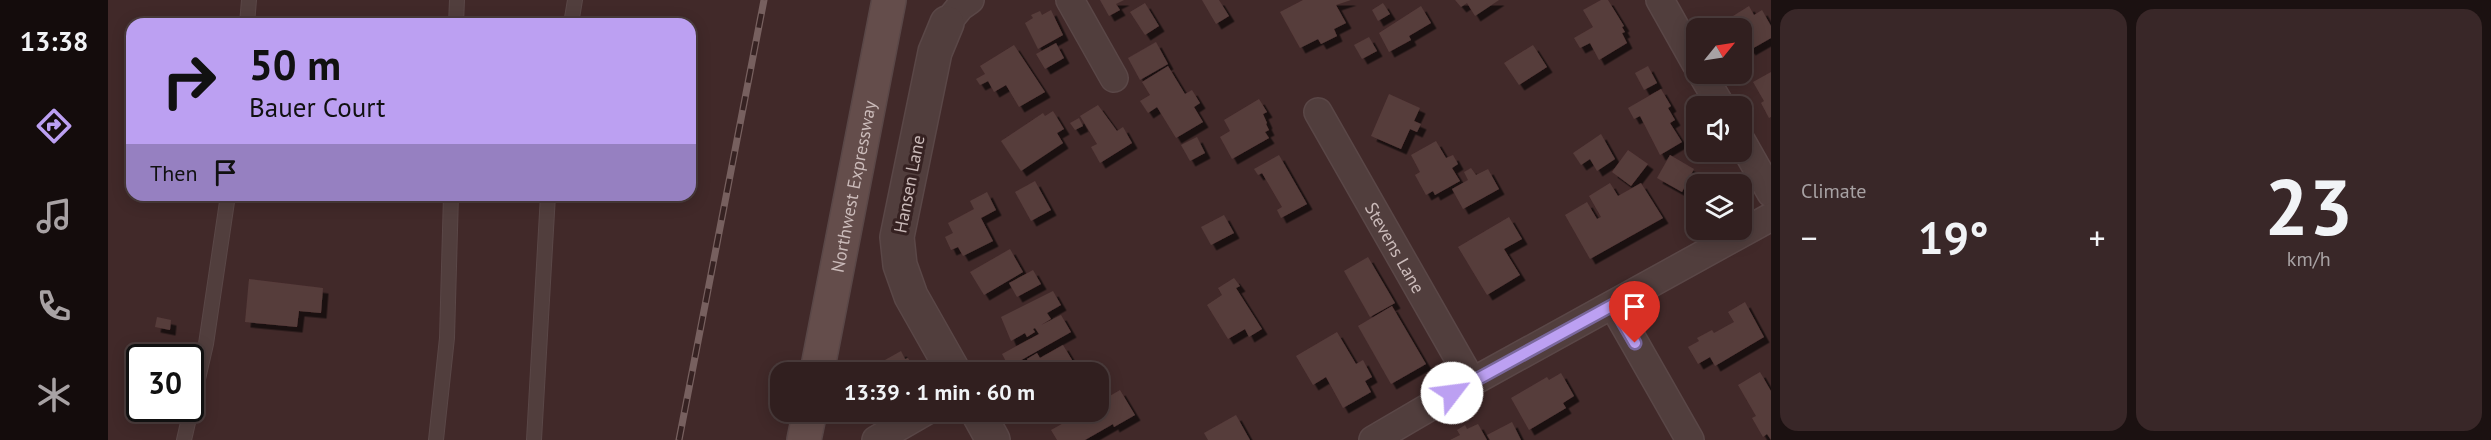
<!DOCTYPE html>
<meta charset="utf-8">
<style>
body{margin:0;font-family:"PT Sans",sans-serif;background:#392728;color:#f1f3f6;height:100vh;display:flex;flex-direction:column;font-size:22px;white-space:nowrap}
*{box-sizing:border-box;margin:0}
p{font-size:20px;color:#a8a2a4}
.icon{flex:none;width:33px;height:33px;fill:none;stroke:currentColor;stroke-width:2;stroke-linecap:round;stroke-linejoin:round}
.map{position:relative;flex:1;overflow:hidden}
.side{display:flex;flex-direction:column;gap:9px;padding:9px;background:#1b1111;width:720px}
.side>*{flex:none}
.banner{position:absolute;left:18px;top:18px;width:570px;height:183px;border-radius:18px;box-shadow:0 3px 15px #0003,0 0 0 2px #4c3d3d;background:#bca0f2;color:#111;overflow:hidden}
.needle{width:39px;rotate:60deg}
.controls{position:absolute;left:1578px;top:18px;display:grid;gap:12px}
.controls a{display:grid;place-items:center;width:66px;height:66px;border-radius:12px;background:#311f1f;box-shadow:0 3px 15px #0003,0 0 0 2px #4c3d3d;font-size:30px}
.speed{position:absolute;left:18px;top:344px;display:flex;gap:12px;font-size:30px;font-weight:700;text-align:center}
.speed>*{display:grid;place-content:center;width:78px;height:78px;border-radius:50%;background:#311f1f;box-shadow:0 3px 15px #0003,0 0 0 2px #4c3d3d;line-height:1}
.speed .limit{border:3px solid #111;border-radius:9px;background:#fff;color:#111}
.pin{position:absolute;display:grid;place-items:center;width:51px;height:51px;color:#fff;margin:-62px -26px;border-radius:50% 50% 50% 0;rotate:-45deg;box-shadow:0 0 6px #0007}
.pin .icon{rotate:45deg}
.me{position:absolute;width:66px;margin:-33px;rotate:60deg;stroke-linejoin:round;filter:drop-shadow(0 0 4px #0008)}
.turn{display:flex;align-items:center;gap:21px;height:126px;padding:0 24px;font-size:27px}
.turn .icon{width:78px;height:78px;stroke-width:2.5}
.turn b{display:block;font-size:42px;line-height:51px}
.then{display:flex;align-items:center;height:57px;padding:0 24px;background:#0003;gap:12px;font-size:22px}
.big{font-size:45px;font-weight:700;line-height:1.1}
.side .widget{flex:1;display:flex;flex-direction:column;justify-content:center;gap:9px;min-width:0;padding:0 21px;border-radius:18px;background:#392728}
.side .dial{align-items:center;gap:0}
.dial b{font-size:78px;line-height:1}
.heat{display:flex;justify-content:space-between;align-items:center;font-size:33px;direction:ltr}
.side .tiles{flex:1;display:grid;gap:9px;grid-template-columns:repeat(2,1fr)}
.trip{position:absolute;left:662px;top:362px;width:339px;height:60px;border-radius:18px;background:#311f1f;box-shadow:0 3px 15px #0003,0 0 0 2px #4c3d3d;font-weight:700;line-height:60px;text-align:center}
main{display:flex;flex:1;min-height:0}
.dock{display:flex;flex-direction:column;width:108px;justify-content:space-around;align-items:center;background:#140c0c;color:#a8a2a4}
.dock .icon{width:42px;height:42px}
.dock .selected{color:#bca0f2}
.dock b{font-size:27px;color:#f1f3f6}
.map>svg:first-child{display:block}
.building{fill:#573c3b;filter:url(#shadow)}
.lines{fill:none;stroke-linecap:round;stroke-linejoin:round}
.service-casing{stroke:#5a4747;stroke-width:16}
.minor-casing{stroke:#5a4747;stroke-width:30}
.tertiary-casing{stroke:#5a4747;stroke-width:36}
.secondary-casing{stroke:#5a4747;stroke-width:36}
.service{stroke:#513e3d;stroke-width:14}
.minor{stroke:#513e3d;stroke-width:27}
.tertiary{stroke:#513e3d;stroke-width:33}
.secondary{stroke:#644d4b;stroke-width:33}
.rail-casing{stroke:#77605f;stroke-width:7}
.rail{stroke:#362222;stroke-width:4.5;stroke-dasharray:14;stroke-linecap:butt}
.route-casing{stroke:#7a689d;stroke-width:15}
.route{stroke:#bca0f2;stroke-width:10}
.labels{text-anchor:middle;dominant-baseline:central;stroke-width:6;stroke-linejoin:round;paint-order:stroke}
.street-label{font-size:18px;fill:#cbbbba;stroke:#362222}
</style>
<main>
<nav class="dock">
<b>13:38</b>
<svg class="icon selected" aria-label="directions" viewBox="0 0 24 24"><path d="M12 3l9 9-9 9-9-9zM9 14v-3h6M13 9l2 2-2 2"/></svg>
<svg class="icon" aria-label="music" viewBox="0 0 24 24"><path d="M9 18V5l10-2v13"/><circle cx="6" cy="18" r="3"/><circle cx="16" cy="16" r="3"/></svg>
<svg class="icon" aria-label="phone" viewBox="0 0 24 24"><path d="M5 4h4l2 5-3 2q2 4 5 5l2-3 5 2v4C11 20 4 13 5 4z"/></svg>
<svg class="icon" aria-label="climate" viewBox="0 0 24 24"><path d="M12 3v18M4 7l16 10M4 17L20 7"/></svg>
</nav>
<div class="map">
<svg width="1663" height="440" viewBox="0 0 1663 440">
<defs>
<filter id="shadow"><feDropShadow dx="5.5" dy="5.5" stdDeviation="0" flood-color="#0009"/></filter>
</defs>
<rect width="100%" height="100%" fill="#412929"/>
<g class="building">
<path d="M992,0H1016L1008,4L1012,10L1001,16Z"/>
<path d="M1094,0H1111L1121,16L1108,24Z"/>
<path d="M1195,0H1243L1228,5L1238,23L1226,29L1229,36L1213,44L1210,39L1192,48L1172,12Z"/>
<path d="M1347,0H1391L1367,16L1359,3L1353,7Z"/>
<path d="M1493,0H1500L1516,26L1514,27L1517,32L1514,33L1519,43L1491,60L1482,43L1472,48L1466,38L1485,27L1475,10Z"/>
<path d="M1037,3L1051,26L1037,35L1022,12Z"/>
<path d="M1275,3L1282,14L1270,21L1264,10Z"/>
<path d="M1313,6L1323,23L1301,36L1303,40L1281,52L1271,33Z"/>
<path d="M1641,6L1646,15L1654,10L1663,26V38L1642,50L1641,48L1634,52V28H1621L1617,21Z"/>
<path d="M943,10L955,35L930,49L917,23L925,18L923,15L932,11L934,15Z"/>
<path d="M1261,37L1269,51L1254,59L1246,45Z"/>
<path d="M1048,42L1060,64L1032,80L1020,58Z"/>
<path d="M948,43L956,58L937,69L928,54Z"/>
<path d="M906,45L937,92L911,107L898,85L886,92L880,81L872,85L868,79L877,74L872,66Z"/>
<path d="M1425,45L1439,67L1411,85L1396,63Z"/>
<path d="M1060,66L1077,94L1084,90L1092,103L1086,107L1095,122L1068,138L1049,107L1040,113L1032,101L1042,95L1034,82Z"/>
<path d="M1540,66L1549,83L1536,90L1527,73Z"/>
<path d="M1663,72V117L1661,118L1653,103L1656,101L1645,82Z"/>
<path d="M1553,89L1563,106L1560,108L1567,120L1562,123L1574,142L1552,155L1532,116L1526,119L1520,108Z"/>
<path d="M1281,94L1312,108L1306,121L1313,124L1309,132L1302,129L1293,149L1263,136Z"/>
<path d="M1151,99L1159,112L1155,114L1159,123L1158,124L1161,130L1157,132L1161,138L1124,159L1112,137L1122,131L1116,120Z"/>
<path d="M990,105L1009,131L1015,127L1024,143L992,163L983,147L989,144L972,116Z"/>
<path d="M945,111L956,129L949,133L955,143L913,171L893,141L935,113L937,116Z"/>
<path d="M971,118L975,126L967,130L962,123Z"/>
<path d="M1493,134L1507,159L1489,171L1482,159L1473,165L1465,153Z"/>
<path d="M1089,137L1097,153L1082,161L1073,145Z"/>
<path d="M1328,141L1338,158L1345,155L1350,164L1344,168L1352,181L1327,195L1325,191L1318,195L1307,175L1312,172L1303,155Z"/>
<path d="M1520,150L1540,164L1523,186L1504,172Z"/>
<path d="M1171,155L1199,204L1173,218L1169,210L1174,207L1154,173L1150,175L1146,169Z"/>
<path d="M1562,155L1586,169L1574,192L1549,178Z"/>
<path d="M1363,168L1368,175L1380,169L1391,189L1355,209L1344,189L1360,180L1356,172Z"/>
<path d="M927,181L943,210L923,221L907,192Z"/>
<path d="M1502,183L1510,196L1533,183L1555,218L1482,259L1457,215L1479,202L1489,219L1493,217L1481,196Z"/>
<path d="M879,192L888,210L873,218L885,241L855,256L850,247L843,250L837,237L845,233L840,223L866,209L862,201Z"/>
<path d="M1116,215L1126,233L1103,245L1093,227Z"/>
<path d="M1401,217L1414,239L1396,249L1412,275L1379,295L1350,247Z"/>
<path d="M902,249L915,272L876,295L862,272Z"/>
<path d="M1260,257L1287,303L1262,317L1236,271Z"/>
<path d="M925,270L933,284L909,297L901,283Z"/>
<path d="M1126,278L1132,286L1128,288L1154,329L1141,337L1137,329L1120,339L1099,305L1114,295L1110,288Z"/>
<path d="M141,279L215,288L213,313L191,311L189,327L137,322Z"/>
<path d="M945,291L953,305L939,313L943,319L933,325L953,315L963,332L901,367L894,354L931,334L927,328L925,329L927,332L919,337L917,333L903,341L893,317Z"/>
<path d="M1637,302L1656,337L1607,366L1602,357L1590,364L1580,347L1591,341L1589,338L1604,330L1606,333L1626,322L1620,312Z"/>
<path d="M1284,306L1318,364L1283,384L1250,326Z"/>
<path d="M49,317L63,320L62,330L47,327Z"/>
<path d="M1229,332L1248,364L1255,360L1264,377L1257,381L1263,392L1235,408L1218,377L1205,385L1188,356Z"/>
<path d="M955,345L969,368L962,372H923L919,359L929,353L932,358Z"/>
<path d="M793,351L797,359L800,358L808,372H772L768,365Z"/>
<path d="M991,364L997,375L990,379V372H966L979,365L982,370Z"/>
<path d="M1652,372L1663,391V440L1659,434L1655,437L1644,418L1648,416L1630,385Z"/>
<path d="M1453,373L1466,396L1455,403L1458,408L1421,430L1403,398L1439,377L1441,380Z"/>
<path d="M1012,390L1027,415L1006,427L1005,424L977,440H949L943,430L977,411H990V403Z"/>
<path d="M1128,415L1142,440H1100L1096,433Z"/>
<path d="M1404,422L1413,440H1382L1379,435Z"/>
<path d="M1370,424L1379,440H1342L1352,435L1349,430L1357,425L1359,429Z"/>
</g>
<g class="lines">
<g class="service-casing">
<g id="service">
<path d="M139,24L141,0"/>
<path d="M348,24L349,0"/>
<path d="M463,24L467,0"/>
<path d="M76,440L98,344L120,195"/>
<path d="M328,440L339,338L343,195"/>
<path d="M426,440L440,195"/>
</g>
</g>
<g class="minor-casing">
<g id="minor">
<path d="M962,0L1006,78"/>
<path d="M1552,0L1588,64"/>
<path d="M839,23L852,7L862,0"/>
<path d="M1594,74L1613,106"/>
<path id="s1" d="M1210,112L1364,382"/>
<path d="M1634,142L1663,193"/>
<path d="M1505,305L1582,440"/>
<path d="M768,440L818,411"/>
<path d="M1265,440L1364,382L1663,217"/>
</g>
</g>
<g class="tertiary-casing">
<g id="tertiary">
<path d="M839,23L827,52L789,237L792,265L803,296L846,372"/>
<path d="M869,411L885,440"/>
</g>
</g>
<g class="secondary-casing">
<g id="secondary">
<path id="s2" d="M709,372L781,0"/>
<path d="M696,440L702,411"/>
</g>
</g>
<use href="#service" class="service"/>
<use href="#minor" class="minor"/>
<use href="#tertiary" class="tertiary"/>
<use href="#secondary" class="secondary"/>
<g class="rail-casing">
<path id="rail" d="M571,440L656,0"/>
</g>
<use href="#rail" class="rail"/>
</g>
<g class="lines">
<g class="route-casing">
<path id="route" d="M1344,393L1505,305L1527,343"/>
</g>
<use href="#route" class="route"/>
</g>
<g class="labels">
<g class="street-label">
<text transform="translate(801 184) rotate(-79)">Hansen Lane</text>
<text stroke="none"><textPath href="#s2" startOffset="189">Northwest Expressway</textPath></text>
<text stroke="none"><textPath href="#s1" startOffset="156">Stevens Lane</textPath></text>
</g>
</g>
</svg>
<div class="controls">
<a><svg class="needle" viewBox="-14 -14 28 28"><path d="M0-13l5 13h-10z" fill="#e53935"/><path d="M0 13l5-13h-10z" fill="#a8a2a4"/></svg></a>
<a><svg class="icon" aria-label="sound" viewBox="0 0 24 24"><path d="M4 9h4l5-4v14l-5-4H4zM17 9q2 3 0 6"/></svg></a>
<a><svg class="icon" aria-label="layers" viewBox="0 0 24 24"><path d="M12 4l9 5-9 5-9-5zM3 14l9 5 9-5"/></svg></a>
</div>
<div class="speed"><div class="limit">30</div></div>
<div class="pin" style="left:1527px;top:343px;background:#d93025"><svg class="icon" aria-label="arrive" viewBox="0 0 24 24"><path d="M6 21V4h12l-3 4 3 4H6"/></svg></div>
<svg class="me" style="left:1344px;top:393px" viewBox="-20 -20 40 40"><circle r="19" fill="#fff"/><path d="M0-13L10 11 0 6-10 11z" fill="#bca0f2"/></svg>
<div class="trip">13:39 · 1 min · 60 m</div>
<div class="banner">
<div class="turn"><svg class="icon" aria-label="right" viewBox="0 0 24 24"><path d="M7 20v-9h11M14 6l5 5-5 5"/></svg><div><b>50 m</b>Bauer Court</div></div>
<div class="then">Then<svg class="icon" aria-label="arrive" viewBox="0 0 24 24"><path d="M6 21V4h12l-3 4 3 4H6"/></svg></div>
</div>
</div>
<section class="side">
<div class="tiles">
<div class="widget"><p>Climate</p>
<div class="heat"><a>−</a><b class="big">19°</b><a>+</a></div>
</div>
<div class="widget dial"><b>23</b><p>km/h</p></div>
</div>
</section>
</main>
